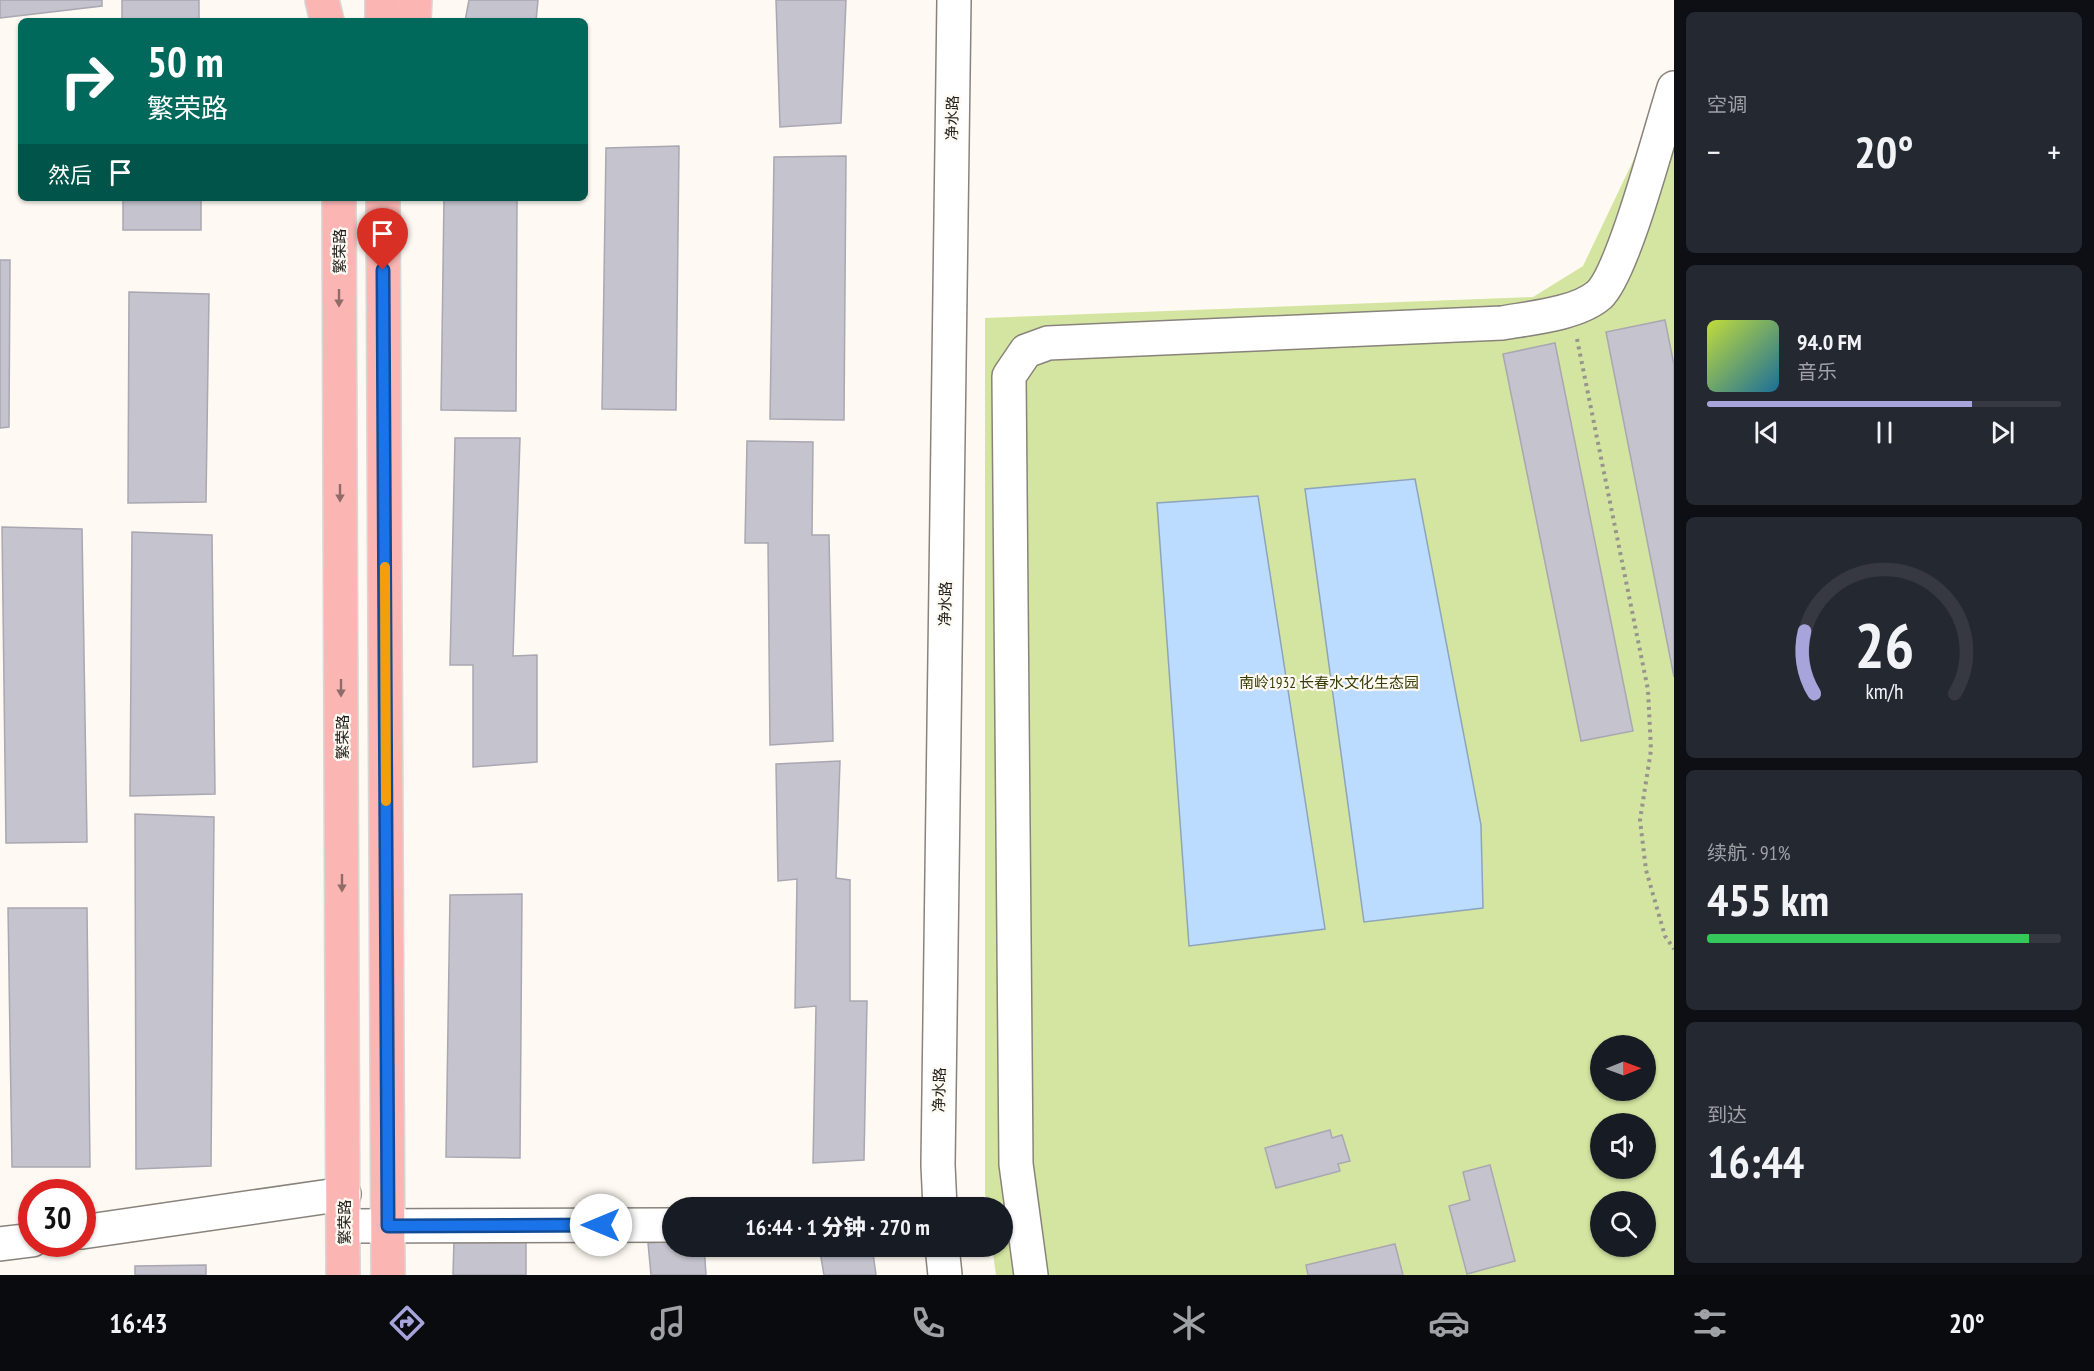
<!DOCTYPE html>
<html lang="zh">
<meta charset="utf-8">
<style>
body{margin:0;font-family:"PT Sans Narrow","Noto Sans SC",sans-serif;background:#242831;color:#f1f3f6;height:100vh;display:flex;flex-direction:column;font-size:22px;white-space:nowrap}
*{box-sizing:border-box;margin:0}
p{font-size:20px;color:#9ea1a6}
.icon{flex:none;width:33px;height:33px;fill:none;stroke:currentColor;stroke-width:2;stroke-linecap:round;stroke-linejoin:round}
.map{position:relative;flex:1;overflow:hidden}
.drawer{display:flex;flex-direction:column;gap:12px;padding:12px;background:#0d0f14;width:420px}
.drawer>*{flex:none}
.top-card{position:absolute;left:18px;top:18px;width:570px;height:183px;border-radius:9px;box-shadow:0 2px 4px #0004;background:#00695c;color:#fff;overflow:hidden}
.needle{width:39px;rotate:89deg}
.fabs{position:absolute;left:1590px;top:1035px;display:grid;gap:12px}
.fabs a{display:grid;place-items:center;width:66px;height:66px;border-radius:50%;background:#171b24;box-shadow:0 2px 4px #0004;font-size:30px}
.speed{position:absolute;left:18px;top:1179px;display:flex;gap:12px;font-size:30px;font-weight:700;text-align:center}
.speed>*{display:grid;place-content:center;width:78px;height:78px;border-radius:50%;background:#171b24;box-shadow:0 2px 4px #0004;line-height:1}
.speed .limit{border:9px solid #d22;background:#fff;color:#111}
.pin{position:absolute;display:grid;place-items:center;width:51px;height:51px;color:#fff;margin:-62px -26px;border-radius:50% 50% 50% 0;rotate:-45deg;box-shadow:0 0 6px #0007}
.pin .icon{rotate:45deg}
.me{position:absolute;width:66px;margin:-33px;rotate:270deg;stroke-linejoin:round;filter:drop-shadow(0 0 4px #0008)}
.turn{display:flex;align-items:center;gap:21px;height:126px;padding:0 30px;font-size:27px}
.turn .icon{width:78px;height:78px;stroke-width:2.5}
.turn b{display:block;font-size:42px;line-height:51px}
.then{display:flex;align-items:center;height:57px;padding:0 30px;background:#0003;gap:12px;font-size:22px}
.big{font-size:45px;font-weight:800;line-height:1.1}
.drawer .tile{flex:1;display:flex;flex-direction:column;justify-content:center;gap:9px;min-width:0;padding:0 21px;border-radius:9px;background:#242831}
.drawer .dial{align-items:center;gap:0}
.dial svg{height:156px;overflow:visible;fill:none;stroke:#363941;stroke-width:7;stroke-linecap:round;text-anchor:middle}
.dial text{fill:#f1f3f6;stroke:none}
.song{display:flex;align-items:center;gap:18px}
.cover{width:72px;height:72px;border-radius:9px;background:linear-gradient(135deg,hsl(70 70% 55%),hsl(200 70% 35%))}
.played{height:6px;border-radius:3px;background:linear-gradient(90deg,#a6a4db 75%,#363941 75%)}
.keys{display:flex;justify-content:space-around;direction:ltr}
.heat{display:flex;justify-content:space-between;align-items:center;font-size:33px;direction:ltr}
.charge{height:9px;border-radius:4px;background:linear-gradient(90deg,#34c759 91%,#363941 0)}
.trip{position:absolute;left:662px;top:1197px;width:351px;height:60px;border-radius:30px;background:#171b24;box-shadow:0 2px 4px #0004;font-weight:800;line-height:60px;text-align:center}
.tabs{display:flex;height:96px;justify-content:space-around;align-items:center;background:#090b0e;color:#9ea1a6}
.tabs .icon{width:42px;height:42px}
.tabs .active{color:#a6a4db}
.tabs b{font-size:27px;color:#f1f3f6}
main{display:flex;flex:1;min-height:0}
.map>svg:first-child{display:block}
.green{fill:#d4e5a1;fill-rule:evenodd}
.water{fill:#bbdcfe;stroke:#8ea4bb;stroke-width:1.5}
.building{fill:#c5c3cd;stroke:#a9a7b1;stroke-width:1.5}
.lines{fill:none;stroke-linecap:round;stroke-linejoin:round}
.minor-casing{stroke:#89837b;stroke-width:36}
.major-casing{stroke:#d8d7d6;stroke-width:36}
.path{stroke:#97948e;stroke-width:4;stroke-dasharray:3 4.5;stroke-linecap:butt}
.minor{stroke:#fff;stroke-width:33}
.major{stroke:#fbb6b4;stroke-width:33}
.oneway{fill:#906c69}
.route-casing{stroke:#114b97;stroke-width:15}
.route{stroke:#1a73e8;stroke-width:10}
.slow{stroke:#f59e0b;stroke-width:10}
.labels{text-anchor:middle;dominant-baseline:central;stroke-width:4.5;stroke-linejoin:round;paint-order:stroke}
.street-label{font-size:15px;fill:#24221e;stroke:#fef9f2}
.park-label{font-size:15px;fill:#343e05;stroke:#fef9f2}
</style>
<main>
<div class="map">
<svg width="1674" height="1275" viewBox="0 0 1674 1275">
<rect width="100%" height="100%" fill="#fef9f2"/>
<path class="green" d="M1674,75V1275H996L992,1247L1002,1246V1208L987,1207L985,1194V318L1533,297L1583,266ZM1600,1046H1646V1090H1600ZM1600,1124H1646V1168H1600ZM1600,1202H1646V1246H1600Z"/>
<g class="water">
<path d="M1415,479L1481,825L1483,908L1364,922L1305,489Z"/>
<path d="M1258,496L1325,929L1189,946L1157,503Z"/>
</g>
<g class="building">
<path d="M0,0H102V6L0,18Z"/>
<rect x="122" y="0" width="77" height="21"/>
<path d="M469,0H538L536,21H465Z"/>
<path d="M776,0H846L841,123L780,127Z"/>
<path d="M679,146L676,410L602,409L606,148Z"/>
<path d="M846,156L844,420L770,419L774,157Z"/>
<rect x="123" y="198" width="78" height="32"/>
<path d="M444,198H517L516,411L441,410Z"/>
<path d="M0,260H10L9,427L0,428Z"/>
<path d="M129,292L209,294L206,502L128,503Z"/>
<path d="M1665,320L1674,365V677L1606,332Z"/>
<path d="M1555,343L1633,731L1581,741L1503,354Z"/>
<path d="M455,438H520L513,656L537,655V762L473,767V665H450Z"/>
<path d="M747,441L813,442L812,535H829L833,741L770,745L768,543H745Z"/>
<path d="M2,527L82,529L87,842L6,843Z"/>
<path d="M132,532L212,535L215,794L130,796Z"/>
<path d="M840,761L836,878L850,880V1001H867L864,1160L813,1163L816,1006L795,1008L797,879L778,881L776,764Z"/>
<path d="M135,814L214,817L211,1166L136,1169Z"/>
<path d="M522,894L520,1158L446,1157L450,895Z"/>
<path d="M8,908H87L90,1167H12Z"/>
<path d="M1330,1130L1332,1138L1342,1135L1350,1161L1338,1164L1340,1171L1276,1188L1265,1148Z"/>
<path d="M1490,1165L1515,1261L1467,1274L1449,1206L1470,1200L1463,1172Z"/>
<path d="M526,1239V1275H453L454,1240Z"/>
<path d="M672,1241V1246H704L706,1275H651L648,1243Z"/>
<path d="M1395,1244L1403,1275H1308L1306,1265Z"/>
<path d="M819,1246H872L876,1275H824Z"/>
<path d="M206,1265V1275H135V1266Z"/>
</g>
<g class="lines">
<g class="minor-casing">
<g id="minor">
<path d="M940,1208L938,1165L954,0"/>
<path d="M344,1226L672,1225"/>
<path d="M82,1232L344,1194"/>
<path d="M0,1244L32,1240"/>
<path d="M942,1246L945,1275"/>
<path d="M1031,1275L1016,1164L1009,376L1026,351L1048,343L1502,323C1530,318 1577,314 1599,295C1624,272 1661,128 1674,88"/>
</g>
</g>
<g class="major-casing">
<g id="major">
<path d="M322,0L327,21"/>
<path d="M382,0V21"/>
<path d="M414,21L415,0"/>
<path d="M339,198L343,1275"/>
<path d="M383,198L388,1275"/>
</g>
</g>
<path class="path" d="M1577,339L1648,690L1651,750L1640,820L1646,870L1665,936L1674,949"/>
<use href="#minor" class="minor"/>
<use href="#major" class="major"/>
</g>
<defs><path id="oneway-solid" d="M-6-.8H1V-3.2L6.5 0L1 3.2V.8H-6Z" transform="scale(1.5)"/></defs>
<g class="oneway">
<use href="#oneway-solid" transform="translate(339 298) rotate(90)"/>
<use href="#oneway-solid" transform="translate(340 493) rotate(90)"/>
<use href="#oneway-solid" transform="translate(341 688) rotate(90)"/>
<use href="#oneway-solid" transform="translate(342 883) rotate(90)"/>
</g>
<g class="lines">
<g class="route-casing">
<path id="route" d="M383,270L388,1226L601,1225"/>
</g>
<use href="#route" class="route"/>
<path class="slow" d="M385,567L386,801"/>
</g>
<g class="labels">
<g class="street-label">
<text transform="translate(952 118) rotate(-89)">净水路</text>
<text transform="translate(339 251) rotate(-90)">繁荣路</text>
<text transform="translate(945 604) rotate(-89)">净水路</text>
<text transform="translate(342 737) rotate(-90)">繁荣路</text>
<text transform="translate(939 1090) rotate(-89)">净水路</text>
<text transform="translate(344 1222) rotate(-90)">繁荣路</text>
</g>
<g class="park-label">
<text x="1329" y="682">南岭1932 长春水文化生态园</text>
</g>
</g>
</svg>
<div class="fabs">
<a><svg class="needle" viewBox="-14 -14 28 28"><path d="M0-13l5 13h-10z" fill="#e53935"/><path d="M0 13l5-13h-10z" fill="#9ea1a6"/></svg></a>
<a><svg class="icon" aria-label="sound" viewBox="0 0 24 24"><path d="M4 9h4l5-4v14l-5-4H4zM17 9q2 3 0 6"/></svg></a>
<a><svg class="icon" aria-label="search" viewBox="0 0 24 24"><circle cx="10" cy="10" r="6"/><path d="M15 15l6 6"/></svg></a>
</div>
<div class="speed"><div class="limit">30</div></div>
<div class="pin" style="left:383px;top:270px;background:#d93025"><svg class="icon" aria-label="arrive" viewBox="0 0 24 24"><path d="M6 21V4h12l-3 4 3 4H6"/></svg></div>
<svg class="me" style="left:601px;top:1225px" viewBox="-20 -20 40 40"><circle r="19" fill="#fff"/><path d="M0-13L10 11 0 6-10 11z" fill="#1a73e8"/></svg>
<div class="trip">16:44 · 1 分钟 · 270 m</div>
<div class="top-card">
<div class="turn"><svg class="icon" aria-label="right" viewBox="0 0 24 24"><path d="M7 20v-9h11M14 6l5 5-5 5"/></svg><div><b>50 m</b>繁荣路</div></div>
<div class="then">然后<svg class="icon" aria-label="arrive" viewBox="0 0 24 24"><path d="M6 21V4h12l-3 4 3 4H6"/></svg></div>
</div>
</div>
<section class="drawer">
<div class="tile"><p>空调</p>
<div class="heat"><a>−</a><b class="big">20°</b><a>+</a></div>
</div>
<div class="tile">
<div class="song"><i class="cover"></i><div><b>94.0 FM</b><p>音乐</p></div></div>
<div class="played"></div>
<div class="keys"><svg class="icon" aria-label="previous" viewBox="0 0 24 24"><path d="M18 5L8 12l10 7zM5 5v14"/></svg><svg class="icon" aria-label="pause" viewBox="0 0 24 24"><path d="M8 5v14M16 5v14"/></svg><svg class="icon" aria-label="next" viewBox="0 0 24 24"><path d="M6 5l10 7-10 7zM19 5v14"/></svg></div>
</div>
<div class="tile dial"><svg viewBox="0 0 100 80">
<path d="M14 69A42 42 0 1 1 86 69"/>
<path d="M14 69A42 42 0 0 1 9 37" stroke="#a6a4db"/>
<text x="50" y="56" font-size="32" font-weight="700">26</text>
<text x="50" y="72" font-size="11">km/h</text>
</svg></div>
<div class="tile"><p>续航 · 91%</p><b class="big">455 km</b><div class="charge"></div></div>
<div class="tile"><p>到达</p><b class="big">16:44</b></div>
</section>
</main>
<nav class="tabs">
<b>16:43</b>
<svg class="icon active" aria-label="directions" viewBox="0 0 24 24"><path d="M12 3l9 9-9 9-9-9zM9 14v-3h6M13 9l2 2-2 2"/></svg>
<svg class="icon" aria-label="music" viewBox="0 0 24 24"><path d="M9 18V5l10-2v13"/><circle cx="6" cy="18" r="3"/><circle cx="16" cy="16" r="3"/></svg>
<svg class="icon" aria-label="phone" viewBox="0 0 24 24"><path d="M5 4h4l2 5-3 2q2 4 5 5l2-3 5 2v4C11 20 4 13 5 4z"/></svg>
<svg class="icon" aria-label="climate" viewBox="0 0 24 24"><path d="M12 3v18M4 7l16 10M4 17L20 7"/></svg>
<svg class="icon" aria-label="car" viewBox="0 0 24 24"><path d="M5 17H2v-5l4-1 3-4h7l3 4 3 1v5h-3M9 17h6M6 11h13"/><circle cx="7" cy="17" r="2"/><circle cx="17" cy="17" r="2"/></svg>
<svg class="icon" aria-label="filters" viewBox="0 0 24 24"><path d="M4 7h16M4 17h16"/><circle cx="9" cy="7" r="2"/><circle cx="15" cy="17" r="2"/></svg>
<b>20°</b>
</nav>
